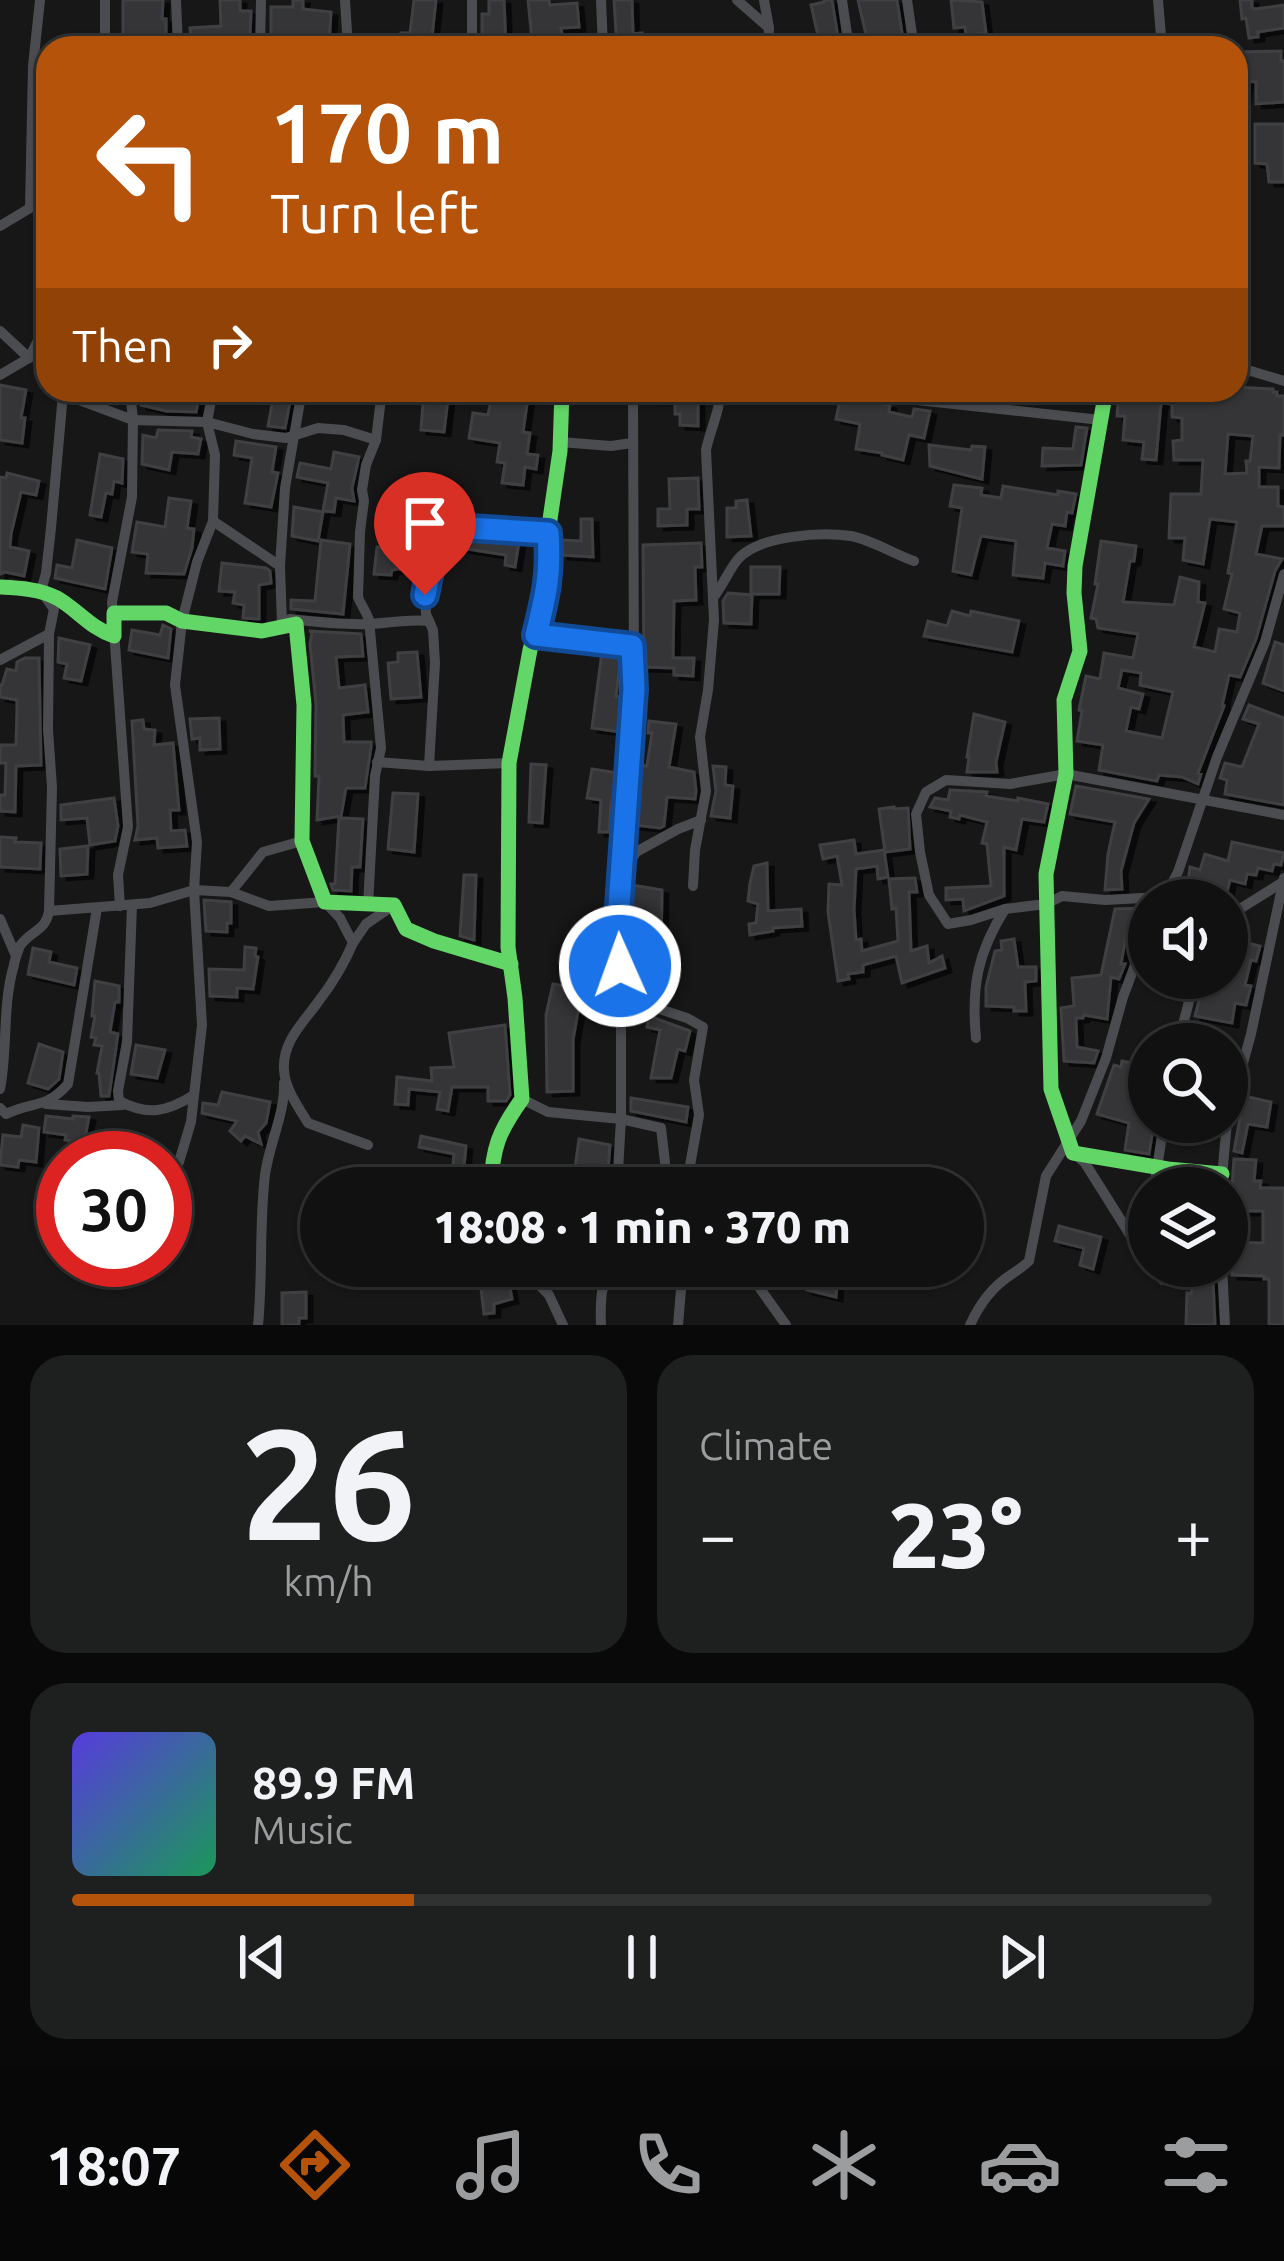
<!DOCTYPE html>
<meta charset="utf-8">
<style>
body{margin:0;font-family:Ubuntu,sans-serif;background:#1e1f1f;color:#f1f3f6;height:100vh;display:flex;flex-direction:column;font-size:45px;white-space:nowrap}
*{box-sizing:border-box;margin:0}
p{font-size:39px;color:#9c9d9f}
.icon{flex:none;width:66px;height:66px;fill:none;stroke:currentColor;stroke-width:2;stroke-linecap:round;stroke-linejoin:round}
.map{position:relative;height:1325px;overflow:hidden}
.details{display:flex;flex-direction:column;gap:30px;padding:30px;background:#090909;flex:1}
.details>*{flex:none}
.hud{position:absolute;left:36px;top:36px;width:1212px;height:366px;border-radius:36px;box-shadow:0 3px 9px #0004,0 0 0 3px #303131;background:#b45309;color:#fff;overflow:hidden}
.buttons{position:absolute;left:1128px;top:879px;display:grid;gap:24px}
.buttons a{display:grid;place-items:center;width:120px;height:120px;border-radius:50%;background:#111;box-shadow:0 3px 9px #0004,0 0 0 3px #303131;font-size:60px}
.speed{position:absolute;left:36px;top:1131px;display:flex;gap:24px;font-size:60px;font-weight:700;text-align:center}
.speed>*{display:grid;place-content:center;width:156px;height:156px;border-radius:50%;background:#111;box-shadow:0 3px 9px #0004,0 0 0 3px #303131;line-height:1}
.speed .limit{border:18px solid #d22;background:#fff;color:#111}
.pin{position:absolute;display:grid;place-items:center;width:102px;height:102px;color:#fff;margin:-123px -51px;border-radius:50% 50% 50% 0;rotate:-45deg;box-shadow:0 0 12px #0007}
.pin .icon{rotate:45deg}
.me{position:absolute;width:132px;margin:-66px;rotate:358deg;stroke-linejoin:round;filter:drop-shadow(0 0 9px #0008)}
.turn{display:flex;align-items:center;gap:42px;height:252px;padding:0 36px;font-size:54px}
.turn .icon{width:156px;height:156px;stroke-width:2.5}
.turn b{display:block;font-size:84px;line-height:102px}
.then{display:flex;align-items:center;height:114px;padding:0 36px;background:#0003;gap:24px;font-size:45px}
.big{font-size:90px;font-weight:800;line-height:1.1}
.details .tile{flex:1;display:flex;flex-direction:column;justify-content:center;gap:18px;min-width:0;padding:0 42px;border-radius:36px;background:#1e1f1f}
.details .dial{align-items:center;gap:0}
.dial b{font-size:156px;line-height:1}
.song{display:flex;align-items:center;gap:36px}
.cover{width:144px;height:144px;border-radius:18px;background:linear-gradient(135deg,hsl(250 70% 55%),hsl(150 70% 35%))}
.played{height:12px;border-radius:6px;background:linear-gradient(90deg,#b45309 30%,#303131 30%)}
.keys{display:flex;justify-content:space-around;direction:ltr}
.heat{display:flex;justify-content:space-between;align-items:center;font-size:66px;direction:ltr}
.details .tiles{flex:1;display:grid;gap:30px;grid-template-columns:1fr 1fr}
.tile:last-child{grid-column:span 2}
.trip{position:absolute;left:300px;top:1167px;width:684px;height:120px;border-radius:60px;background:#111;box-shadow:0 3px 9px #0004,0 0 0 3px #303131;font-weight:800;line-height:120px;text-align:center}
.menu{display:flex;height:192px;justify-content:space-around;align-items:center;background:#070707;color:#9c9d9f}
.menu .icon{width:84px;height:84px}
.menu .selected{color:#b45309}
.menu b{font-size:54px;color:#f1f3f6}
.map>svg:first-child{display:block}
.building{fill:#343537;stroke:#3f4043;stroke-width:3;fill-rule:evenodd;filter:url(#shadow)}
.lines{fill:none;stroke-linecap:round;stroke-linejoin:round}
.street{stroke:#4b4c50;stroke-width:10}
.fast{stroke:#63d668;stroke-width:15}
.route-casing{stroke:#114b97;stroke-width:30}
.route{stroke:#1a73e8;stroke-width:21}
</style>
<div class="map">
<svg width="1284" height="1325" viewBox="0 0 1284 1325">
<defs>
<filter id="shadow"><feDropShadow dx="6" dy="4" stdDeviation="0" flood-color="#0009"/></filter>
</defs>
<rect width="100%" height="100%" fill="#171717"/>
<g class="building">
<path d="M123,0H163L162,19H166V48H123Z"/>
<path d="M220,0H240V11H251L250,37H229V48H210L211,38L191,39L190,28L221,26Z"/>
<path d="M293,0H303V9L331,12L329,44L271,47V7H293Z"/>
<path d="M414,0H436L431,46L401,44V33H410Z"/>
<path d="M489,0H504L506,48H482V14H489Z"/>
<path d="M528,0H549L550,5L577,3L579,27L561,28L562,35L532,40Z"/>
<path d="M614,0H632L633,34L642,33L643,48H617Z"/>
<path d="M824,0H832L838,38L819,40L811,5L824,2Z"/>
<path d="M858,0H897L904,46L869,48Z"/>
<path d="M951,0L982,2L986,33L966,35L965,27L954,28Z"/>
<path d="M1240,0H1252V8L1255,9L1284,5V28L1258,32V37L1249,38L1246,18L1242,19Z"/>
<path d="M1281,51V61H1284V102L1256,104V82L1247,81L1241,115H1236V52Z"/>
<path d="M1255,124H1284V182H1269L1267,164L1255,163Z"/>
<path d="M0,385L26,390L21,418H25L22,443L0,440Z"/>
<path d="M1236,387L1273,389V392H1277V396H1284V435H1280L1279,468L1259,467V487H1278V506L1284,507V526H1262L1256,554L1282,559L1275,571L1256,639L1240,677L1229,675L1222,706H1224L1198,773L1201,774L1198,784L1182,777L1159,775L1157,781L1099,770L1103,745L1077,741L1082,711L1079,710L1086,676L1100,679L1104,653L1133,658L1138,634L1098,628L1096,619L1091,618L1098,584H1095L1101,541L1136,546L1134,561H1130L1123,602L1174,605L1180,577L1199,582L1198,602L1205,603L1194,647L1215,652L1219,629L1237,632L1240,613L1224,609L1232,574L1228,573L1237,522L1210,519L1203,564L1183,560L1185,538H1169L1171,494H1201L1203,460H1174L1173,441L1182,440V418L1172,417V404L1161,403L1156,460L1142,459L1144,442L1123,440L1125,416H1117L1119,390L1186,392V390H1236ZM1228,434L1253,436L1250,461H1246L1247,473L1225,474ZM1122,670L1141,673L1140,685L1173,692L1162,738L1126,731L1131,707L1139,709L1143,694L1118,688Z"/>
<path d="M142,390H184L200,393L196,412L166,411L141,405Z"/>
<path d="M252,390L292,391L285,428L268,426L273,399L252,395Z"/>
<path d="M424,390H449L444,432L421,430Z"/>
<path d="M493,390H529L523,432L530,433L527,454L538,455L536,469L525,467L523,485L502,483L505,463L497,462L500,443L469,438L473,413L488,415Z"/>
<path d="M652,390H698V426L680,425V414H675V400H652Z"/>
<path d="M842,390L857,392L864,400L890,405L889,412L912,417L914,409L930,411L924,438L909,435L903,460L882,455V453L856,449L860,424L836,419Z"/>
<path d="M1076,427L1087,428L1081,465L1042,466L1043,448L1073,449Z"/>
<path d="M158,430L192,431L191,437L201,439L198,454L172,452L169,470L142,464L143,435L156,438Z"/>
<path d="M236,441L276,447L272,472L278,473L271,507L245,503L252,458L234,455Z"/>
<path d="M929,445L971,450L972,446L985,447L982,479L930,466Z"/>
<path d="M334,452L359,457L352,488L354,501L336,498L334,512L323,511L328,483L297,477L300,463L331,469Z"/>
<path d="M100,454L123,459L122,483L114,481L112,494L106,493L101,517L90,515Z"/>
<path d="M7,473L39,481L36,495L21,492L11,534L10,547L29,551L24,576L5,572L0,574V477L6,478Z"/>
<path d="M698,478L699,509H687V525L658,526V509H670L669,479Z"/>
<path d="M954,485L982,488L981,495L1001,498L1003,486L1058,495V491L1076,494L1072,513L1067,512L1065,526L1052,524L1047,548L1065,551L1063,566L1045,563L1043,578L1013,575L1016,541L981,536L971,575L953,571L962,508L950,506Z"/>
<path d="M169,498L191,501L187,528L194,529L192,548L184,574L146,573L148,554L132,552L137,522L165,527Z"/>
<path d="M747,500L751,536L727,537V508H736V501Z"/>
<path d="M294,507L323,512L318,541L292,536Z"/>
<path d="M581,519H592L593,557L562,555V540L581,541Z"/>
<path d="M455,536L519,542L515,567L505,565L506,555L454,547Z"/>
<path d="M77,540L112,548L105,589L55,578L57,565L72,568Z"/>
<path d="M321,540L350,544L343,614L291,609V600L315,601Z"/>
<path d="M701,543L702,567H695L696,600L674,601L673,658H694L693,676L674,675V668L644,667L643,545Z"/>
<path d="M377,547L394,548L393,555L414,553L416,567L392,570L391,575L374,574Z"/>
<path d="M222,563L266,568L270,571L271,583L259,585V619L243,618L244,605L233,603L235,592L219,591Z"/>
<path d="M751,567H780L779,594H751Z"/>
<path d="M728,593L752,595L751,624L724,623L723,601Z"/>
<path d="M952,611L970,616L971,611L1019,621L1012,652L924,636L928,621L947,626Z"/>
<path d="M163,625L171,629L168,658L129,650L132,630L160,635Z"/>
<path d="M309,631L361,634L363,656L336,657L339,688L365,685L368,712L343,715L344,742H371V747L365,788H346L341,816L317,820L319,776H315L316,704L310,644L312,632Z"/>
<path d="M59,638L90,645L81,681L64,678L67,664L58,662Z"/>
<path d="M1275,642L1284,645V691L1263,683Z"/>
<path d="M417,652L421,697L391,699L388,663L398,662V653Z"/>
<path d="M602,652L621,655L616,696L624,698L621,732L592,728Z"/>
<path d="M25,658H39L41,765L16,766L15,812L0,811V795H5L6,763H0V745H16L17,708V700L0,697V685H2L7,669L16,671L17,662Z"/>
<path d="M1249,705L1284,718V805L1225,794L1227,780L1220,778L1225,763L1242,767L1259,724L1243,719Z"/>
<path d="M974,714L1005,722L996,762L997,772H967L969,757H967Z"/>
<path d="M219,718L220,749L200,750V738L192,739L190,719Z"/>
<path d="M143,720L144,729L155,730L154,745L173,743L179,810H170L171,831L185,830L187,846L158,848L157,838L135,840L138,826L132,721Z"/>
<path d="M649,721L676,724L669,767L694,772L696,791L695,799L667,797L664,826L660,828L634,825L639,765L647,766L652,733H648Z"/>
<path d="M531,764L546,765L542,823L529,822Z"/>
<path d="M713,766L726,767L725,785L733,786L730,818L711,816L716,791Z"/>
<path d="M592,769L618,773L616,802L611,801L609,832H599L601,800L587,798Z"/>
<path d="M1076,786L1149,799L1134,823L1121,871L1122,889L1105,890L1108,854L1115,822L1070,814Z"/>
<path d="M950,790L987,792L986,796L1018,801V798L1048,804L1044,822L1022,819L1016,850L1004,847V896L964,911L963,899L946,900V888L991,886L987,844L982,843L987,822L960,815L959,819L950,817L951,811L930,807L935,798L948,800Z"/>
<path d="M393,793L418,794L414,852L388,849Z"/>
<path d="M114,798L118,826L115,841L90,845L87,818L61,820V805Z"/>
<path d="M894,807V809L908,808L910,849L885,852L879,809Z"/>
<path d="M339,818L363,819L360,867H352L351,891L333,890L331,884H335Z"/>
<path d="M0,837L16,838L15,842L41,843L40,869L0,867Z"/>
<path d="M854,840L856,854L884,850L888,877L878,879L877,866L856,869L854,910L856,940L861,939L862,951L898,941L896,908L892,909L889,879L915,878L917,892H909L911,951L927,946L929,963L942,956L945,968L902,983L896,956L863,965V972L848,974L849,979L838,981L828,912L829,884L842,885L837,856L823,859L820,845Z"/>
<path d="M1232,842L1284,853L1281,865L1274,864L1272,871L1258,868L1256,875L1247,874L1245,884L1230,880L1225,900H1209L1210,897L1187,889L1190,867L1200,870L1205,854L1228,861Z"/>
<path d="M88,846L87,874L61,876L60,849Z"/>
<path d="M767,863L768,911L801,909L802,926L773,928V931L750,935L749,924L756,923L758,904L748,901L750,883L754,866Z"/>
<path d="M464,875H476L474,940L460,936Z"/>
<path d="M632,885L662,890L661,951L648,950L651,923L628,922Z"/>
<path d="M204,900L231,902V923H227V932L206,931Z"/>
<path d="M1145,908L1140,924L1132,922L1131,931H1127L1121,964H1125L1119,979L1111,977L1107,1019L1084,1015L1083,1018H1076L1077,1047L1098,1051L1094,1063L1064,1061L1061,1008L1074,1006L1072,978L1101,975L1115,909Z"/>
<path d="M1227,938L1260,946L1256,961L1251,960L1245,985L1251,986L1246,1005L1235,1003L1232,1023L1195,1016L1202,989L1207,990L1210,978H1227Z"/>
<path d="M1014,939L1018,967H1036V981L1025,982L1026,1011H1014V1007L986,1006V987L995,951L1002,950L1001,941Z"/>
<path d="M245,947L256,948L255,956L258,957L253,989L237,988V997L210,996L209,969L244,970Z"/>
<path d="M33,948L51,952L49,962L77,968L74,985L28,974Z"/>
<path d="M95,981L119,986V1002H115L110,1032L118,1034L109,1096H101L99,1073H97L102,1046L94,1045L96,1038L91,1037L95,1016H92Z"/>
<path d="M553,984L582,989L573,1040V1091L547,1092L546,1015Z"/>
<path d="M649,1016L690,1031L685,1051L678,1049L671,1078H651L660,1030L647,1027Z"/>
<path d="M505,1025L510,1095L506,1101H488V1087H452L448,1111L437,1109L440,1092L409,1089L408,1105L395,1104L397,1077L432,1081L431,1068L454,1067L449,1033Z"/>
<path d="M39,1044L63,1052L59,1079L48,1089L28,1083Z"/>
<path d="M136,1045L165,1050L157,1078L131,1074Z"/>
<path d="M1122,1061L1149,1067V1122H1154L1149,1154L1125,1150L1129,1123L1097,1114L1114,1065L1121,1067Z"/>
<path d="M222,1092L270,1102L266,1123L258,1132L261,1144L245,1136L241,1141L230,1131L237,1121L202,1113L203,1103L218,1105Z"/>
<path d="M1244,1096L1271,1102L1267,1127L1248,1124L1242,1153L1234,1151Z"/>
<path d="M631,1098L688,1107L686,1122L631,1111Z"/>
<path d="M46,1116L73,1119V1116L89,1117L84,1143L65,1140L66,1135L44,1132Z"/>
<path d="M23,1125L39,1128L36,1162L19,1160L18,1167L0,1165L3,1135L21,1137Z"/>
<path d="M421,1136L466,1146L463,1176L452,1174L454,1154L419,1147Z"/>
<path d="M579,1139L610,1145L608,1171L575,1168Z"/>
<path d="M1234,1159L1256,1160L1254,1181H1261L1260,1188H1284V1325H1269V1279H1264V1276L1232,1275L1233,1242L1263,1243V1211H1230Z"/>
<path d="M1059,1226L1101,1237L1093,1269L1080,1265L1084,1248L1055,1241Z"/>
<path d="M506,1266L512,1299L494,1304V1313L484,1314L479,1271Z"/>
<path d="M812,1266H838L836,1297L807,1290Z"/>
<path d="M1192,1280L1213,1281L1215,1325H1186L1187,1293L1191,1294Z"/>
<path d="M306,1292V1318H299V1325H282V1293Z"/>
</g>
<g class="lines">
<g class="street">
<path d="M105,0V48"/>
<path d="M176,0L178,48"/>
<path d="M345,0L348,48"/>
<path d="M601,0L603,48"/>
<path d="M737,0L769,28"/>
<path d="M764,0L769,28L768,48"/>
<path d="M842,0L849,48"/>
<path d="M907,0L914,48"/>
<path d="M1158,0L1162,48"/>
<path d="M260,48L261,0"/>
<path d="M472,48V0"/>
<path d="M0,226L30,208L33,66L40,0"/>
<path d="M0,331L29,358"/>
<path d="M1236,372L1251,371L1284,381"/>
<path d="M0,375L29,358L48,321"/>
<path d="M866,390L908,399L1101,420"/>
<path d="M63,394L133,420L130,390"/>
<path d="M560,442L611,446L632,443"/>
<path d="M213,521L280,566L282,624H287"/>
<path d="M280,566L285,488L302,390"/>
<path d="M713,598C722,587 731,566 739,558C761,535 822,532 851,536C872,540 894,554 914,561"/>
<path d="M290,619C316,622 343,625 369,624C390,623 408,619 429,621"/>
<path d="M536,635L632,646"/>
<path d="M0,660L49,634"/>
<path d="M377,762L429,766L509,763"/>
<path d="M429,766L435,663L433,630L426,614L425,595L429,575L425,556L428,541L441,522L470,528L548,533"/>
<path d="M624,873L636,852L678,829L701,820"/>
<path d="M693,886L695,850L706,791L700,737L708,690L714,620L706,450C710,430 721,409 720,390"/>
<path d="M231,892L269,906L325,902L340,918L353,943L366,924L394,905"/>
<path d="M1163,900L1178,872L1217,757L1265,642L1284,574"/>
<path d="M132,905L127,1042L118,1091L119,1101C148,1116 167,1112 194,1095"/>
<path d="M368,905L375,776L381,748L369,620C366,610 361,606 358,597L360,532L364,501L362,490L366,465L376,440L382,390"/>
<path d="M120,906L118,875L128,827L112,602L132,497L133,420L207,422L253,434L286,438L318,428L344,430L376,440"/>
<path d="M1005,909L971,920L948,924L929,895L920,852L916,814L926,792L946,780L1010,784L1066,774L1284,815"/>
<path d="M49,911L150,903L194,890L231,892L263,852L302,841"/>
<path d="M1227,917L1283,882"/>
<path d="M0,919L16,956"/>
<path d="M353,943C344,964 332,984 318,1002C303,1023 282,1042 284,1070C285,1089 299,1108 308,1123L368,1145"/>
<path d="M621,974L653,1007L687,1018L703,1027L694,1080L699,1115L686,1188"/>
<path d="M976,1038C971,986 978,952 1005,909L1046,904L1062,896L1105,900L1179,896L1188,900"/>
<path d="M1178,1044L1195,978"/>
<path d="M0,1089C8,1049 2,1005 14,965C14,962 19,948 20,946C30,931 46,931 49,911L52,787L48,730L49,634L54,609L41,591L46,573L51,528L63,394L68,390"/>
<path d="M522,1099L548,1112L621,1119L661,1128L668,1188"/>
<path d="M46,1104L88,1107L123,1105"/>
<path d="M0,1108L6,1114C33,1101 46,1109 68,1084L97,908"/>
<path d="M1076,1155L1085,1163L1149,1265"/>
<path d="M165,1180L179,1162L191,1122L202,1025L194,890L197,842L175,685L182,621L197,562L213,521L215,455L207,422L213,390"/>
<path d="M617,1188L621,1119V974L616,950L634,689L633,390"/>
<path d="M1154,1188L1164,1122"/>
<path d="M1221,1188L1227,1122L1251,1034L1284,878"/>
<path d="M1147,1262L1149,1237"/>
<path d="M521,1266L549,1295L563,1325"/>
<path d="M744,1266L786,1325"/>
<path d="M1150,1266L1163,1280"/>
<path d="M1222,1266L1225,1325"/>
<path d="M258,1325C263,1275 259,1225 265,1175C269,1144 285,1114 284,1083"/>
<path d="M601,1325C600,1304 601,1286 609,1266"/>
<path d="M678,1325L683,1266"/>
<path d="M970,1325C979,1305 993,1286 1012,1274C1018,1270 1024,1266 1029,1261L1046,1176L1081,1121L1106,1058L1123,997L1149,928"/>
</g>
<g class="fast">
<path d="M1106,390L1075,566L1074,593L1080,651L1064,700L1066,774L1046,874L1051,1089L1073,1153L1168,1169L1222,1174"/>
<path d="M0,587C19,588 40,589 57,598C78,610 90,628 114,636V613H166L182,621L262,631L296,624L304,705L302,841L325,902L394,905L406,929L434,941L511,964"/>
<path d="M491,1188C492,1148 499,1131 522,1099L515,998L508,947L509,763L530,650L549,586L551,568L548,533L560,451L562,390"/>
</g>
</g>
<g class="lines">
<g class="route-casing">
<path id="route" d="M425,595L429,575L425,556L428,541L440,522L470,528L548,533C551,574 546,595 536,635L632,646L634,689L616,950L620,966"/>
</g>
<use href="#route" class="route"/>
</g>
</svg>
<div class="buttons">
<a><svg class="icon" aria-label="sound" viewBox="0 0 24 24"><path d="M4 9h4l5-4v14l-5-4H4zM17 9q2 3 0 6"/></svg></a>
<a><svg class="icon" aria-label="search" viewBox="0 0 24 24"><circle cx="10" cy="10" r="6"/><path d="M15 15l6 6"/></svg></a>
<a><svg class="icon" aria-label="layers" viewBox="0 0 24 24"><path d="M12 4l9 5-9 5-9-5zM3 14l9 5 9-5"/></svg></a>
</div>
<div class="speed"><div class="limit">30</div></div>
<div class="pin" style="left:425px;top:595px;background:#d93025"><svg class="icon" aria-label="arrive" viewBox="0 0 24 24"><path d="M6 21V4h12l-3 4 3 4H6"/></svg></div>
<svg class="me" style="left:620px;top:966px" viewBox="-20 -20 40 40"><circle r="17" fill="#1a73e8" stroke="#fff" stroke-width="3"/><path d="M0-11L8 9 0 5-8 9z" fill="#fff"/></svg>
<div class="trip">18:08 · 1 min · 370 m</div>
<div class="hud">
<div class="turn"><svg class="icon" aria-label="left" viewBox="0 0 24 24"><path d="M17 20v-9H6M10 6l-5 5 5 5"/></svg><div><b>170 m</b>Turn left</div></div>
<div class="then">Then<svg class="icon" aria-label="right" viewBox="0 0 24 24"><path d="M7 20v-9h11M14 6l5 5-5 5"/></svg></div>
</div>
</div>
<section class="details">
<div class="tiles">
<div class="tile dial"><b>26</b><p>km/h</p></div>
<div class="tile"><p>Climate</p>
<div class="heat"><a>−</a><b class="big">23°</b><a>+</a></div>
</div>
<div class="tile">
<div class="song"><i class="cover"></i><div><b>89.9 FM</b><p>Music</p></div></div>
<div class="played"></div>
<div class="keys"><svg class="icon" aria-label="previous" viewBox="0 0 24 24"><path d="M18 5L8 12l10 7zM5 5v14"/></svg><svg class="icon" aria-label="pause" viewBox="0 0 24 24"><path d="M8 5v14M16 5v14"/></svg><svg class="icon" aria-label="next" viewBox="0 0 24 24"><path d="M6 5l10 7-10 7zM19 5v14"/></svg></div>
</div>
</div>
</section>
<nav class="menu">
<b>18:07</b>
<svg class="icon selected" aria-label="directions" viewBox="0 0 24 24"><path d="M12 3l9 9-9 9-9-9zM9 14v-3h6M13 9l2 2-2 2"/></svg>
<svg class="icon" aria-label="music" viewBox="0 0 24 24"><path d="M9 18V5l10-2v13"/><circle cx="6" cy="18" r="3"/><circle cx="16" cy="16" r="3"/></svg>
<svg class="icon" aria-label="phone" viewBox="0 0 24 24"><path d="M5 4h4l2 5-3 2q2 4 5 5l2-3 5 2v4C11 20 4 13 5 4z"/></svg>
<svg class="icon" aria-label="climate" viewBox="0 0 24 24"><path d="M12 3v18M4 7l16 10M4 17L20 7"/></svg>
<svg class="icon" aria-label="car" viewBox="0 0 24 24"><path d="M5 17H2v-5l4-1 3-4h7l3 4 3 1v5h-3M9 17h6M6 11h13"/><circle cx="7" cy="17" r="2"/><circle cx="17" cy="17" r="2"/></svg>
<svg class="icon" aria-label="filters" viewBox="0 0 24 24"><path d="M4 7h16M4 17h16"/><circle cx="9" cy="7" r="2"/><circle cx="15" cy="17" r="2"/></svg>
</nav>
